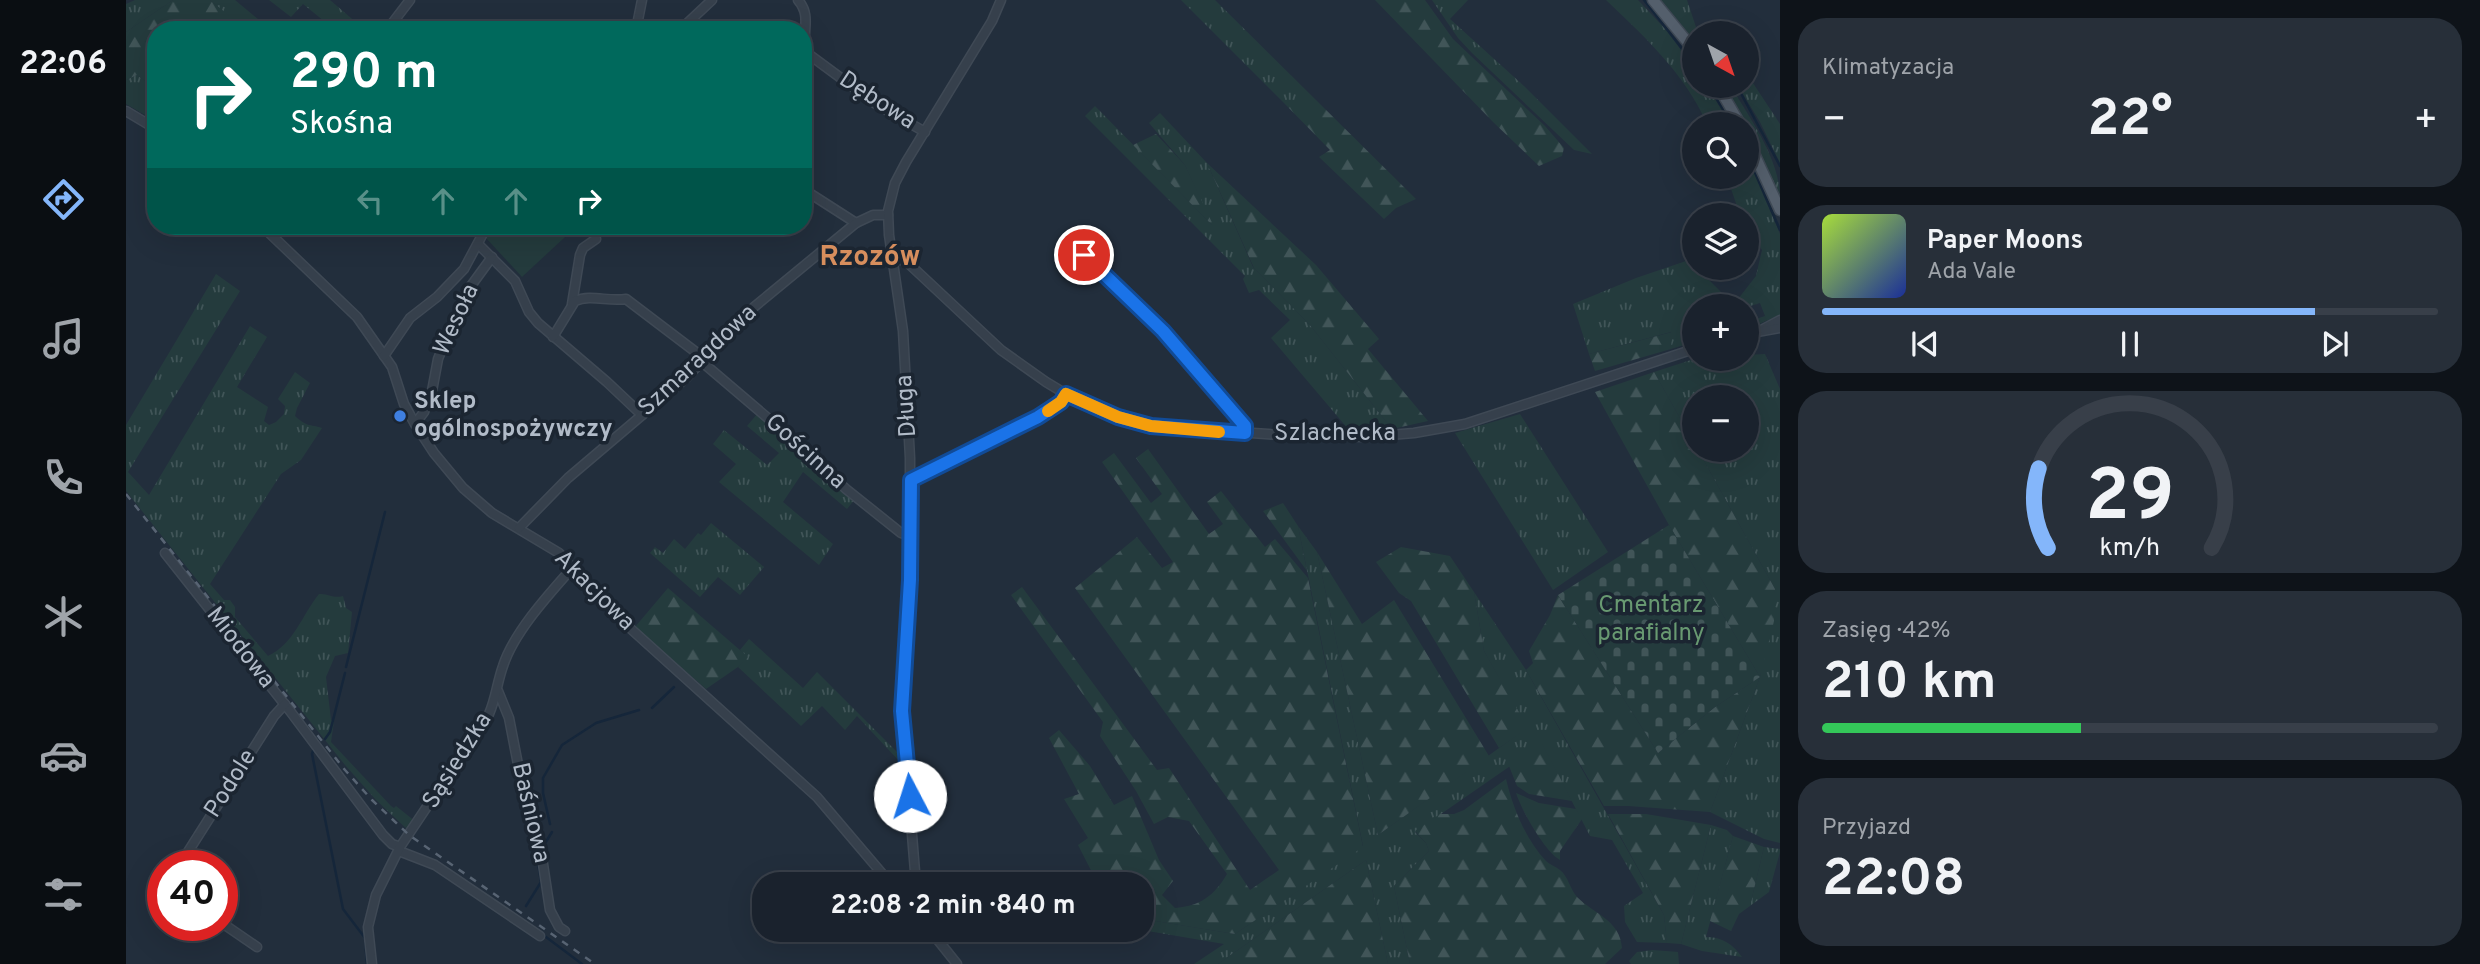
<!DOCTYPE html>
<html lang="pl">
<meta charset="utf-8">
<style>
body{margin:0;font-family:Overpass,sans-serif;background:#272f39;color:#f1f3f6;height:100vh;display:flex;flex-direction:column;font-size:26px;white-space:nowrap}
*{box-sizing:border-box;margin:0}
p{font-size:23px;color:#9fa4aa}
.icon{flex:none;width:38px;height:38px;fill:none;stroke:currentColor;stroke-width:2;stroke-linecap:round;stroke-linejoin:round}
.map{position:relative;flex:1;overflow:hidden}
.drawer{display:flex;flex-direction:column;gap:18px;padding:18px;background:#0e1319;width:700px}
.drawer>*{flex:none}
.banner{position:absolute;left:21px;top:21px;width:665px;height:214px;border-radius:28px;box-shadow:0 7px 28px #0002,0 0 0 2px #383f49;background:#00695c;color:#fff;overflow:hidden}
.needle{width:46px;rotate:140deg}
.tools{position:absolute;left:1556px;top:21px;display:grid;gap:14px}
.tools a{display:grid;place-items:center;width:77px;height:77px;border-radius:50%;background:#1a222d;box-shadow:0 7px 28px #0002,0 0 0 2px #383f49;font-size:35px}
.speed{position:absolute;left:21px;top:850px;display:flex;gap:14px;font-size:35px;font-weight:700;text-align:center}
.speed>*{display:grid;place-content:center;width:91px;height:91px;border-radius:50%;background:#1a222d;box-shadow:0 7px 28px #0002,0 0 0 2px #383f49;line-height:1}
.speed .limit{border:10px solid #d22;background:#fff;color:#111}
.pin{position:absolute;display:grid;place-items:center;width:60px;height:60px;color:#fff;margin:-30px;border:4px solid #fff;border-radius:50%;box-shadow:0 2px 7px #0007}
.me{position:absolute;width:77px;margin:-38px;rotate:355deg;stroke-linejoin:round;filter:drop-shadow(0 0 5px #0008)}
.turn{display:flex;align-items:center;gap:24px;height:147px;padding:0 28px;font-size:32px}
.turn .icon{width:91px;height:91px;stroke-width:2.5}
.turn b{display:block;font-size:49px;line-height:60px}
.lanes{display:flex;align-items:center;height:66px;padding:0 28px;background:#0003;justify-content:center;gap:35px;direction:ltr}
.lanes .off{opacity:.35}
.big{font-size:52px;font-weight:700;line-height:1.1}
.drawer .tile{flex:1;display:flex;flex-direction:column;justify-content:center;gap:10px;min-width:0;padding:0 24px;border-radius:28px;background:#272f39}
.drawer .dial{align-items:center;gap:0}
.dial svg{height:182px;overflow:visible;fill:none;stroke:#383f49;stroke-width:7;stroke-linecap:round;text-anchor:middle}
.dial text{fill:#f1f3f6;stroke:none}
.song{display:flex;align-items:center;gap:21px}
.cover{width:84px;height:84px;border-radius:10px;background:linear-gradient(135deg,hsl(80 70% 55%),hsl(230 70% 35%))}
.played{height:7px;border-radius:4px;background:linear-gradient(90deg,#84b6fa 80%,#383f49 80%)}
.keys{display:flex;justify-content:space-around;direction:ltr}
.heat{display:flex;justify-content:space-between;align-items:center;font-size:38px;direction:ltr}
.charge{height:10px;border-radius:5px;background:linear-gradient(90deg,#34c759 42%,#383f49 0)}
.trip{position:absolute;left:626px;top:872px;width:402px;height:70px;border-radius:28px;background:#1a222d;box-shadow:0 7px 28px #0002,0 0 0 2px #383f49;font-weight:700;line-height:70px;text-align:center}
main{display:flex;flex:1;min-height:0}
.tab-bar{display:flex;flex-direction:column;width:126px;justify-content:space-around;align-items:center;background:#0a0e12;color:#9fa4aa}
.tab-bar .icon{width:49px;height:49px}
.tab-bar .selected{color:#84b6fa}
.tab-bar b{font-size:32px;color:#f1f3f6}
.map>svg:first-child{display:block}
.grass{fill:url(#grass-tufts)}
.forest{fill:url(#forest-firs)}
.cemetery{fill:url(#cemetery-stones)}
.pitch{fill:#243b3d}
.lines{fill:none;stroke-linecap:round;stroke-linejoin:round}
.stream{stroke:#15263a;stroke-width:2.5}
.minor-casing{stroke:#3f4955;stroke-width:11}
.major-casing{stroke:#3f4955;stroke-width:13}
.minor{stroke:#36404c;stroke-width:8}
.major{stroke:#545f6c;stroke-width:10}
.rail{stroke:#586473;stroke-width:2.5;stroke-dasharray:7 7;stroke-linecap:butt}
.route-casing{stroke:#114b97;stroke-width:18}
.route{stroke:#1a73e8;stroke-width:12}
.slow{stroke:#f59e0b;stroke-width:12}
.shop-dot{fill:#3f7fe0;stroke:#1b2531;stroke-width:2.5}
.labels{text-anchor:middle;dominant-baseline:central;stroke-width:7;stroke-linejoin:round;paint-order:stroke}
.street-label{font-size:24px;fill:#b1bbc8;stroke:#1b2531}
.poi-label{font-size:24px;font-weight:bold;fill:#b1bbc8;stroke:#1b2531;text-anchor:start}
.park-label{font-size:24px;fill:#689971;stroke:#1b2531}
.quarter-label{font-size:28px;font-weight:bold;fill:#d78e5d;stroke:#1b2531}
</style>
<main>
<nav class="tab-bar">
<b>22:06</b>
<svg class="icon selected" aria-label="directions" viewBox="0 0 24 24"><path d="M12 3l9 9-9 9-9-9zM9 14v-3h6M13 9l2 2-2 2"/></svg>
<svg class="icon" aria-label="music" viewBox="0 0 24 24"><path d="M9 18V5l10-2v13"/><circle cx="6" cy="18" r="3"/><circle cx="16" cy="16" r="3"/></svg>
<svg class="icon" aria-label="phone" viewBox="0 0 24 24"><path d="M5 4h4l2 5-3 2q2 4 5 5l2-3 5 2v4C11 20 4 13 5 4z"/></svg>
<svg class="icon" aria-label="climate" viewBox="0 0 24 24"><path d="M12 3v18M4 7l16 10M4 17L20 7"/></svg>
<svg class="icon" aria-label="car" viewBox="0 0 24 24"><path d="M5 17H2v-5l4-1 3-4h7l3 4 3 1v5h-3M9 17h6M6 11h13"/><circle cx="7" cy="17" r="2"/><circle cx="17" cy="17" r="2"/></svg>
<svg class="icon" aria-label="filters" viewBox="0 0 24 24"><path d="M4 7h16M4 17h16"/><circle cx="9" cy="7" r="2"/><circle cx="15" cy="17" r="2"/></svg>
</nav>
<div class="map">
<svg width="1654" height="964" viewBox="0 0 1654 964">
<defs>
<pattern id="grass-tufts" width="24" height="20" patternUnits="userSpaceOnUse" patternTransform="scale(1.75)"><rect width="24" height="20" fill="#243b3d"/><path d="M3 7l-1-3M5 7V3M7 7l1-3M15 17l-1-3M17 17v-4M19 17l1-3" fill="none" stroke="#415558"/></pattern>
<pattern id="forest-firs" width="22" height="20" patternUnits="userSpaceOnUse" patternTransform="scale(1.75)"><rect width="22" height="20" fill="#243b3d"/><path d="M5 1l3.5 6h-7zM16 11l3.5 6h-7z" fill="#415558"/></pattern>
<pattern id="cemetery-stones" width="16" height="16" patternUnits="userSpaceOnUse" patternTransform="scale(1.75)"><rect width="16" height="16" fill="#243b3d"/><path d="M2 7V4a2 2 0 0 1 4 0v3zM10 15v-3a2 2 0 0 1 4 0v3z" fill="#415558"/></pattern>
</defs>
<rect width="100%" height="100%" fill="#222e3c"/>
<g class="grass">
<path d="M9,0H47L0,32V4Z"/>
<path d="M84,0H109L145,30H119Z"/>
<path d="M143,0H204L239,30H209L177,4L165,17Z"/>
<path d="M1055,0H1089L1192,102H1157Z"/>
<path d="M1306,0H1342L1324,19L1398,86L1466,154L1448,150L1346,53L1332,38Z"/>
<path d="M1480,0H1512L1542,32L1568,68V86H1581L1604,124H1581C1559,74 1519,37 1480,0Z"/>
<path d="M1535,0H1561L1572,33H1568V40Z"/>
<path d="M1621,74L1654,124V163L1634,122L1612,86H1620Z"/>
<path d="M11,75L30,89V121L0,104V80Z"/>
<path d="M1599,86H1605C1624,119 1654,159 1654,198L1620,124Z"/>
<path d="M969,106L1086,225L1059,165L1023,123L1034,113L1081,163L1127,267L1184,325L1266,429L1223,430L1145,338L1164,320L1133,290L1123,293L1117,279L1119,276L959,116Z"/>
<path d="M1621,156L1654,234V315L1633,324H1629L1630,319L1639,316L1634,303L1621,307L1612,299L1630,276L1636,250L1621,225L1620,215H1614L1601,177H1620Z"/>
<path d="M1563,260L1609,306H1568V342L1545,349V332L1463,354L1447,304L1510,278Z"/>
<path d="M90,274L114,291L2,472L23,495L124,326L141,337L111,387L142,407L138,421L143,425L150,422L158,414L159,406L152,399L169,372L184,383L171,408L169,416C181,427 183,424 196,428L175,460L155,474L84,584L98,600H104L109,607V617L142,656C168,644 176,615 193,594C202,593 207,599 217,596L220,608L226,612L222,653L209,656L200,677L205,720L208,721L205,742L265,806L268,808L270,806L290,822L283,831L250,800L219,765L0,491V425Z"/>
<path d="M1639,354L1654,389V843L1638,839L1584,812L1634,677L1649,589L1572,450H1620V397H1568V443L1528,372L1568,359H1620L1621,355Z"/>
<path d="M632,413L729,499L721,509L677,472L657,502L707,544L693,565L593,482L610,464L587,444L598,430L641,465L653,453L621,426Z"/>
<path d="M1394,414L1482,552L1427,590L1329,433Z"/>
<path d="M585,523L638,567L614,595L592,577L574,597L524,553L529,547L537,553L548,539L559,549L572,533L575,535Z"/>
<path d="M1172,526L1191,552L1252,835L1401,728L1358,651L1348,592L1400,670L1538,915L1541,943L1511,942L1499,922L1498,906L1517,893L1486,840L1464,836L1416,744L1289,832L1300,843L1303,851L1268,886L1284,964H1262L1240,860L1092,964H1068L1098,944L1010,929H1017V919L1109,934L1237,846Z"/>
<path d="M623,639L677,688L691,672L773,754L774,762L731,716L719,730L696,706L675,726L612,667L621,657L614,650Z"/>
<path d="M1585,825L1601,830L1607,836L1580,937C1596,937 1607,944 1616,957L1576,951L1555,944Z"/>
<path d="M1638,847L1654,849V852L1643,892L1624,906Z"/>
<path d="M1527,950L1552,952L1553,964H1505L1503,961L1511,952Z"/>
</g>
<g class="forest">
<path d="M47,0H84L112,23L106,30H30V89L11,75L0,80V32Z"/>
<path d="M1249,0H1299L1327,39L1419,126L1438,148L1436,156L1413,166L1367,122Z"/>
<path d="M1157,102H1192L1290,199L1270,208L1258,219L1193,157L1204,150Z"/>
<path d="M1030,134L1059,165L1088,227L1007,145Z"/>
<path d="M1081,163L1190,265L1253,339L1242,349L1302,421L1266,429L1184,325L1128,268Z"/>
<path d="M1546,332L1545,349L1469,371L1463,354Z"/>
<path d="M1528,372L1568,443V450H1572L1649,589L1648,621L1634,677L1584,812L1502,806H1478L1400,670L1407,663L1403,651L1424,615L1432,595L1532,753L1589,707L1634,677L1543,525L1469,392Z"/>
<path d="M1022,449L1083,534L1097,524L1081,502L1095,491L1139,547L1149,539L1182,578L1237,847L1109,934L1017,919V884H972L952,845L962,838L938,799L953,794L923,738L933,730L964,766L988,805L1006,796L1033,860L1047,881L1036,895L1049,908C1074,906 1088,896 1101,874L1063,821L1042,817L1028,824L1010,791L974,736L977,722L885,595L896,587L1031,770L1043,768L1124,890L1153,870L949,588L1011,537L1036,568L1047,562L976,462L988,453L1025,503L1036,494L1010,458Z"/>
<path d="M1157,503L1172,526L1181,571L1137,511Z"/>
<path d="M1275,547L1324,556L1348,592L1358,651L1402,728L1373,748L1285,601L1273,593L1250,562Z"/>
<path d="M1191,552L1236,624L1268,600L1363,756L1252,835Z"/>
<path d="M542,588L622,657L612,667L580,689L509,627Z"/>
<path d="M1416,743L1446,801L1403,794L1391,786L1383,766Z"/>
<path d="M1380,779C1387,808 1399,838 1420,861C1424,865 1429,866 1434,870C1442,876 1444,889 1451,897C1468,914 1494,920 1496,948L1479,964H1284L1268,886L1303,851L1300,843L1289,831L1314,814H1328L1338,810Z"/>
<path d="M1390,793L1413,803L1450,809L1456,819L1434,851V860C1419,852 1396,811 1390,793Z"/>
<path d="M1482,814H1520L1585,825L1555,944L1541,943L1538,915Z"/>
<path d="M1607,836L1638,847L1624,906L1613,914L1605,931L1584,921Z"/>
<path d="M1240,860L1262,964H1092Z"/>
</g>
<path class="cemetery" d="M1543,525L1634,677L1589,707L1532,753L1432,595Z"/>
<path class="pitch" d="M371,226H451L396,277L359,237Z"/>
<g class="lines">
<g class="stream">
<path d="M1518,0L1568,64"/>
<path d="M1583,86L1606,124"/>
<path d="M1611,86L1654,166"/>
<path d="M1620,152L1654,230"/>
<path d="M220,667L259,512"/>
<path d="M526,708L548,687"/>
<path d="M199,739L204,732L219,673"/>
<path d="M188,748L186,754L217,909L239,938L241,964"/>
<path d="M424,824L417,793V778L436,745L470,723L513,710"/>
<path d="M418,845L426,832"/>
<path d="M400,906L415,882L410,850"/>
<path d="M416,934L456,964"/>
</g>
<g class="minor-casing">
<g id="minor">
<path d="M672,0C687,17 674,34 681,53L750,104L799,132"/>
<path d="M261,30L284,0"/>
<path d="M510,30L516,0"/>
<path d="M554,30L586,0"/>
<path d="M0,111L30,129"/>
<path d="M677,189L730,223"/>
<path d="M136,226L231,317L266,367L278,404L289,424L308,453L337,488L366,513L433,553L495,620L691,797L765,884"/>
<path d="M352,244L389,281L403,312L412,323L481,382L516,415"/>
<path d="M958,255L1037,331L1119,426V433"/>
<path d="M768,260H777L782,263L875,350L920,382L940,394L992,417L1025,426L1155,435L1240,437L1288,433L1339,424L1568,349"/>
<path d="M446,304L454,255L457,248L470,239"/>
<path d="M1637,329L1654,320"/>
<path d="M1620,334L1654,328"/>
<path d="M427,337L449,301C465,294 482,302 500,299L579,359"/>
<path d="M258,356L284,318L311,297L338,269L361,226"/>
<path d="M576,362L657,431L720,489L775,533L785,536"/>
<path d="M289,424L298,412L306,391L312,359L316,349L338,310L339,294L366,257"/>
<path d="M785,480L912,417L935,402L940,394"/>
<path d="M393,528L442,478L561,377L628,307L730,223L747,215H762"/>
<path d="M39,553L164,711L257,835L266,844L274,847"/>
<path d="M372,691L383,718L395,780L415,851L424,910L433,927L439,931"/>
<path d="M273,851L309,865L414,936"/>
<path d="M53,866L148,716L159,704"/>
<path d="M790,884L776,711L784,580V458L777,331L763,235L762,211L769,183L780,162L866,21L875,0"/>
<path d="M96,923L131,947"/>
<path d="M803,929L831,964"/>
<path d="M246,964L242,927L250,895L274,847L363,714C370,698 371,683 377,666C388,632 423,594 447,567"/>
</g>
</g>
<g class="major-casing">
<g id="major">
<path d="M1527,0L1568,50"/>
<path d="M1592,86L1614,124"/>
<path d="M1620,136L1654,210"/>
</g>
</g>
<use href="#minor" class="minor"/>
<use href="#major" class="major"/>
<path class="rail" d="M0,494L219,770L246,800L283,835L469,964"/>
</g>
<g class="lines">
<g class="route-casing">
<path id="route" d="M784,796L776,711L784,580L785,480L912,417L935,402L940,394L992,417L1025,426L1119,433V426L1037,331L958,255"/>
</g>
<use href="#route" class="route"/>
<path class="slow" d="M922,411L935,402L940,394L992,417L1025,426L1093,432"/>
</g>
<circle class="shop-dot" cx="274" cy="416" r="7"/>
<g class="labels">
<g class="street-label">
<text transform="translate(751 101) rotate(33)">Dębowa</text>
<text transform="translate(331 320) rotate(-65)">Wesoła</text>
<text transform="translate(572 361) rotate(-43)">Szmaragdowa</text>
<text transform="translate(781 406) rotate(-94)">Długa</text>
<text x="1209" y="434">Szlachecka</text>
<text transform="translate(679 452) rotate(42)">Gościnna</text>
<text transform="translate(468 591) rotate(45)">Akacjowa</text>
<text transform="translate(114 648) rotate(52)">Miodowa</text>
<text transform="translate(332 761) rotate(-58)">Sąsiedzka</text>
<text transform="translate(105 784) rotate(-58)">Podole</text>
<text transform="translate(404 813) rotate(77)">Baśniowa</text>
</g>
<g class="poi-label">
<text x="288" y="402">Sklep<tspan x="288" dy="28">ogólnospożywczy</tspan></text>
</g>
<g class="park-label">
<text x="1525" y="606">Cmentarz<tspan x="1525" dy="28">parafialny</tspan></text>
</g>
<g class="quarter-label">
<text x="744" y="258">Rzozów</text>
</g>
</g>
</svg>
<div class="tools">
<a><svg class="needle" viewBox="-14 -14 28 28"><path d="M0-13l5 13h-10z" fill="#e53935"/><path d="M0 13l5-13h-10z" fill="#9fa4aa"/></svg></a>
<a><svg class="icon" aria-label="search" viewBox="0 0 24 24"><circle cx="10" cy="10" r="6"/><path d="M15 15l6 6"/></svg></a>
<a><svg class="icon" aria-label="layers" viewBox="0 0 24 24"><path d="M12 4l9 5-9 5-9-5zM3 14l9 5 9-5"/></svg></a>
<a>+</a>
<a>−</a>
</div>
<div class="speed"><div class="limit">40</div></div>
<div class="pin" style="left:958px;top:255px;background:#d93025"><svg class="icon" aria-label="arrive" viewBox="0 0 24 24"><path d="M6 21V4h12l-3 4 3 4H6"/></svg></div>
<svg class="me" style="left:784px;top:796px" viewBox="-20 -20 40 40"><circle r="19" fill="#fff"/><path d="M0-13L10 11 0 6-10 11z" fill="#1a73e8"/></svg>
<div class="trip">22:08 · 2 min · 840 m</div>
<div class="banner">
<div class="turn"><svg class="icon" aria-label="right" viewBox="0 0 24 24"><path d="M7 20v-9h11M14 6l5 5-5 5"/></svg><div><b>290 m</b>Skośna</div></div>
<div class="lanes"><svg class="icon off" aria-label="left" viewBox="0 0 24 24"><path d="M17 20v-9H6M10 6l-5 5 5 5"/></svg><svg class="icon off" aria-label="ahead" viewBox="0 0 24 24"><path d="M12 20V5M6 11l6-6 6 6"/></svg><svg class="icon off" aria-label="ahead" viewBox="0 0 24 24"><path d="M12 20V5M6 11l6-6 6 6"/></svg><svg class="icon" aria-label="right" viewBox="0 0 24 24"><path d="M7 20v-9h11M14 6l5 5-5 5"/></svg></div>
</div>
</div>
<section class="drawer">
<div class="tile"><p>Klimatyzacja</p>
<div class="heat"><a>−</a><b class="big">22°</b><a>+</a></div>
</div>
<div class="tile">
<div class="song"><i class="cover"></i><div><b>Paper Moons</b><p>Ada Vale</p></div></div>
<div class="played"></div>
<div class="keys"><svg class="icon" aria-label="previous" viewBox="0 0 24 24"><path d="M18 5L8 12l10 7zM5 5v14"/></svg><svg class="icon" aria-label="pause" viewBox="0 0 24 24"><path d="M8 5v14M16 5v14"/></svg><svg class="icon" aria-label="next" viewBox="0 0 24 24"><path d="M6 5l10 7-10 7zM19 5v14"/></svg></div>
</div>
<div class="tile dial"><svg viewBox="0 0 100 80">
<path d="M14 69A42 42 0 1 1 86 69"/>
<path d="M14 69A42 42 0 0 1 10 34" stroke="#84b6fa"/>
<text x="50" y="56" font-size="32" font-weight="700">29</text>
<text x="50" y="72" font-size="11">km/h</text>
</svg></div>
<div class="tile"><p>Zasięg · 42%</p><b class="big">210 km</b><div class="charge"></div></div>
<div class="tile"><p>Przyjazd</p><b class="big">22:08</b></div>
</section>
</main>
